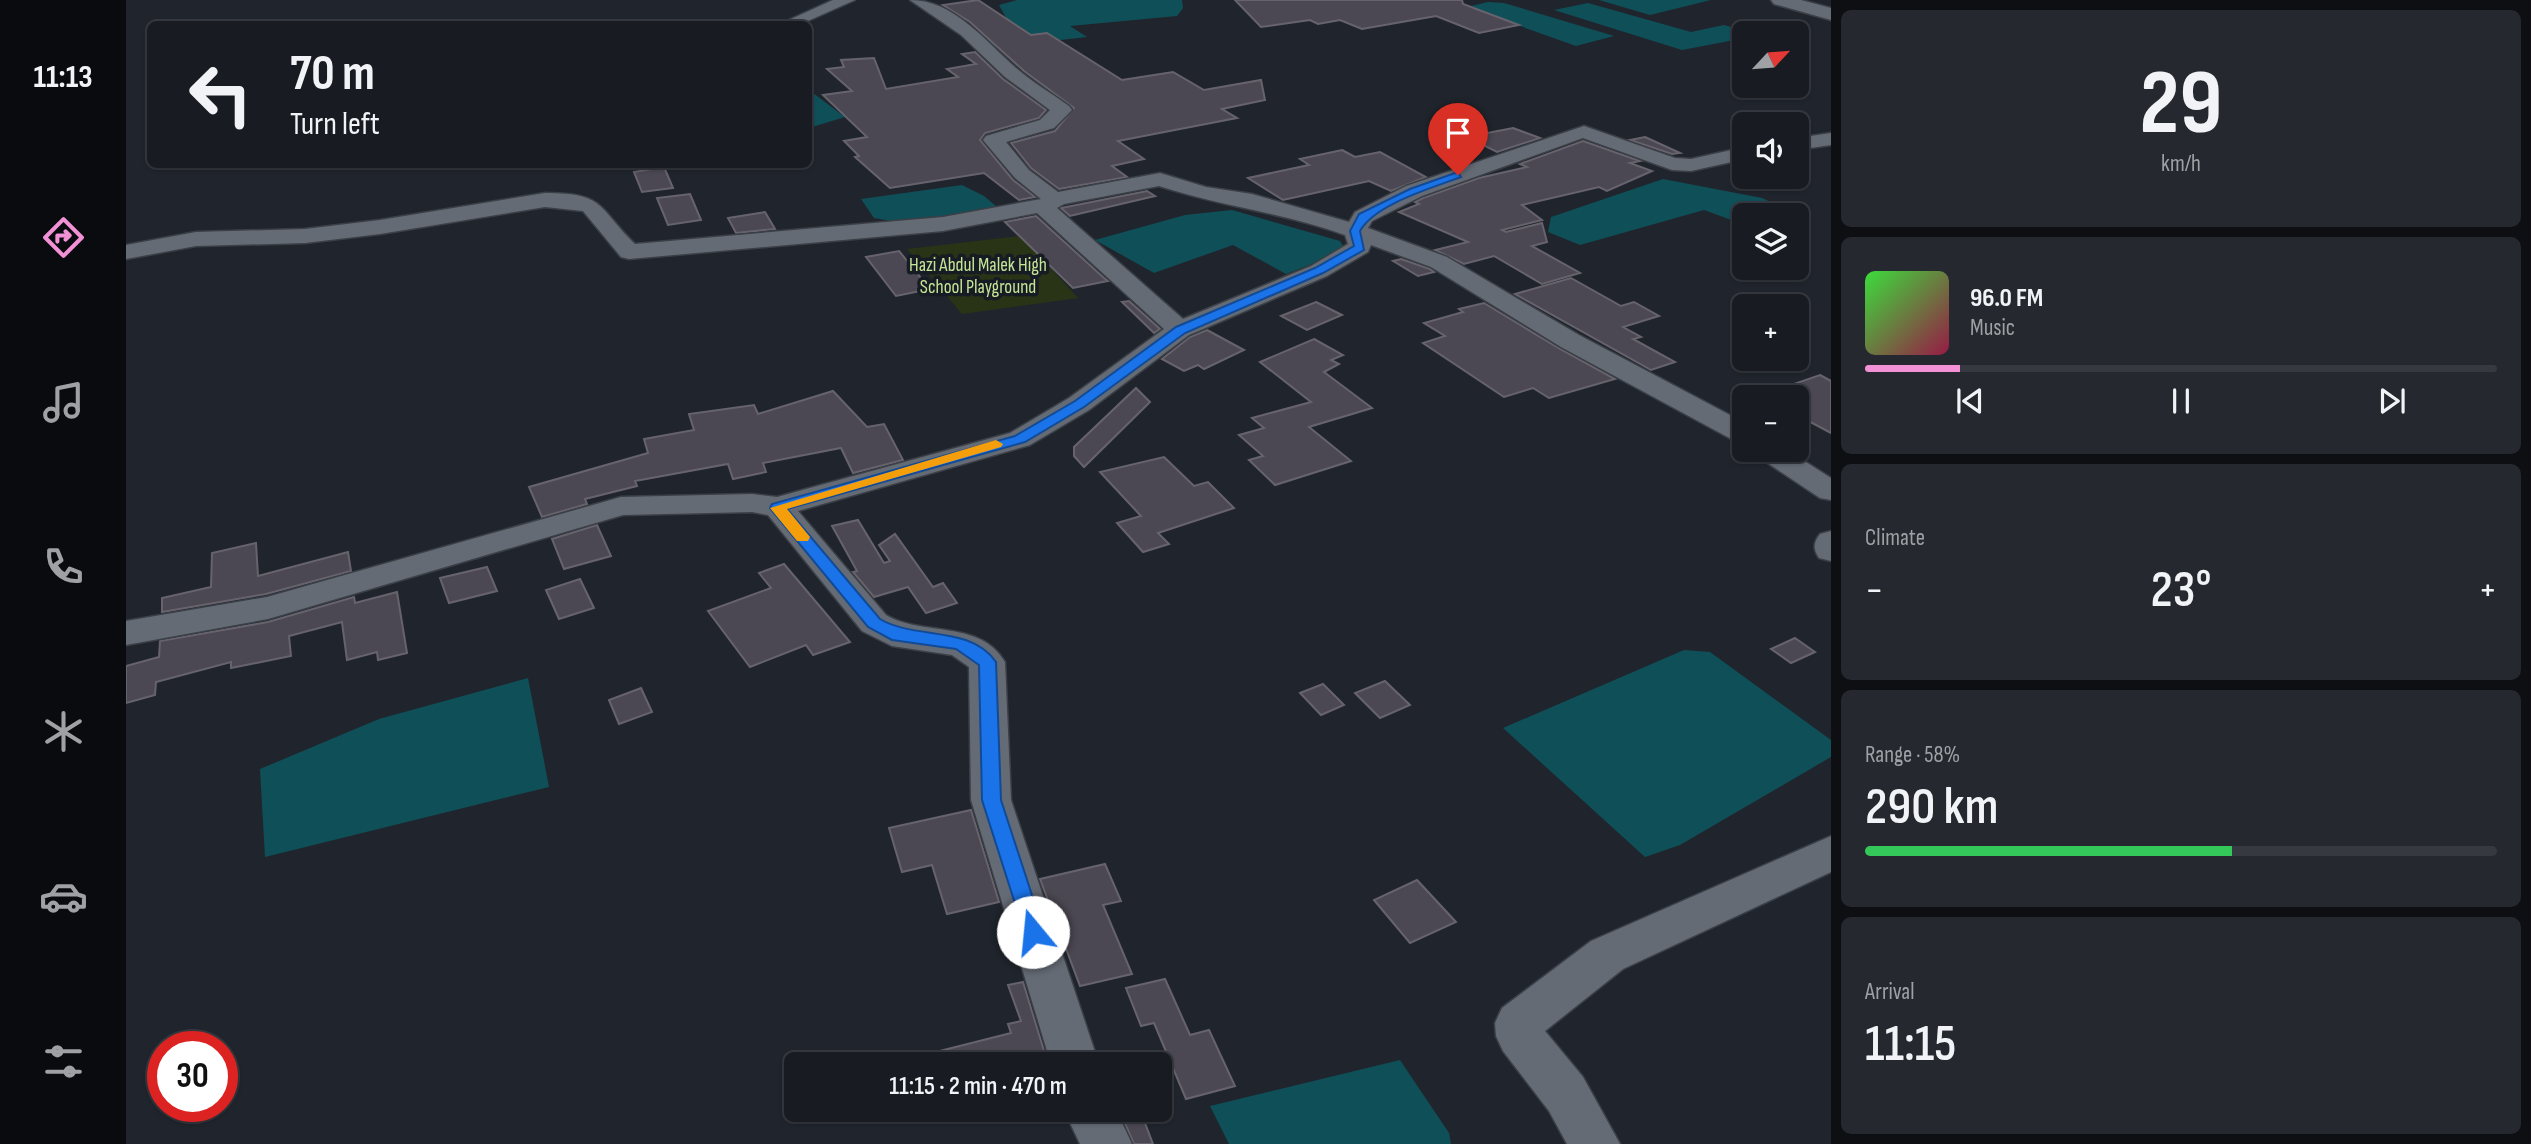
<!DOCTYPE html>
<meta charset="utf-8">
<style>
body{margin:0;font-family:"Sofia Sans Condensed",sans-serif;background:#25292f;color:#f1f3f6;height:100vh;display:flex;flex-direction:column;font-size:26px;white-space:nowrap}
*{box-sizing:border-box;margin:0}
p{font-size:23px;color:#9fa1a5}
.icon{flex:none;width:38px;height:38px;fill:none;stroke:currentColor;stroke-width:2;stroke-linecap:round;stroke-linejoin:round}
.map{position:relative;flex:1;overflow:hidden}
.drawer{display:flex;flex-direction:column;gap:10px;padding:10px;background:#0d0f13;width:700px}
.drawer>*{flex:none}
.guide{position:absolute;left:21px;top:21px;width:665px;height:147px;border-radius:10px;box-shadow:0 2px 5px #0004,0 0 0 2px #363a40;background:#181c22;color:#f1f3f6;overflow:hidden}
.needle{width:46px;rotate:64deg}
.controls{position:absolute;left:1606px;top:21px;display:grid;gap:14px}
.controls a{display:grid;place-items:center;width:77px;height:77px;border-radius:10px;background:#181c22;box-shadow:0 2px 5px #0004,0 0 0 2px #363a40;font-size:35px}
.speed{position:absolute;left:21px;top:1031px;display:flex;gap:14px;font-size:35px;font-weight:700;text-align:center}
.speed>*{display:grid;place-content:center;width:91px;height:91px;border-radius:50%;background:#181c22;box-shadow:0 2px 5px #0004,0 0 0 2px #363a40;line-height:1}
.speed .limit{border:10px solid #d22;background:#fff;color:#111}
.pin{position:absolute;display:grid;place-items:center;width:60px;height:60px;color:#fff;margin:-72px -30px;border-radius:50% 50% 50% 0;rotate:-45deg;box-shadow:0 0 7px #0007}
.pin .icon{rotate:45deg}
.me{position:absolute;width:77px;margin:-38px;rotate:343deg;stroke-linejoin:round;filter:drop-shadow(0 0 5px #0008)}
.turn{display:flex;align-items:center;gap:24px;height:147px;padding:0 28px;font-size:32px}
.turn .icon{width:91px;height:91px;stroke-width:2.5}
.turn b{display:block;font-size:49px;line-height:60px}
.big{font-size:52px;font-weight:600;line-height:1.1}
.drawer .widget{flex:1;display:flex;flex-direction:column;justify-content:center;gap:10px;min-width:0;padding:0 24px;border-radius:10px;background:#25292f}
.drawer .dial{align-items:center;gap:0}
.dial b{font-size:91px;line-height:1}
.song{display:flex;align-items:center;gap:21px}
.cover{width:84px;height:84px;border-radius:10px;background:linear-gradient(135deg,hsl(120 70% 55%),hsl(340 70% 35%))}
.played{height:7px;border-radius:4px;background:linear-gradient(90deg,#f391d6 15%,#363a40 15%)}
.keys{display:flex;justify-content:space-around;direction:ltr}
.heat{display:flex;justify-content:space-between;align-items:center;font-size:38px;direction:ltr}
.charge{height:10px;border-radius:5px;background:linear-gradient(90deg,#34c759 58%,#363a40 0)}
.trip{position:absolute;left:658px;top:1052px;width:388px;height:70px;border-radius:10px;background:#181c22;box-shadow:0 2px 5px #0004,0 0 0 2px #363a40;font-weight:600;line-height:70px;text-align:center}
main{display:flex;flex:1;min-height:0}
.tabs{display:flex;flex-direction:column;width:126px;justify-content:space-around;align-items:center;background:#0a0b0e;color:#9fa1a5}
.tabs .icon{width:49px;height:49px}
.tabs .on{color:#f391d6}
.tabs b{font-size:32px;color:#f1f3f6}
.map>svg:first-child{display:block}
.green{fill:#293416}
.water{fill:#0f4f58}
.building{fill:#4c4853;stroke:#67636d;stroke-width:2}
.lines{fill:none;stroke-linecap:round;stroke-linejoin:round}
.street-casing{stroke:#3b3f46;stroke-width:3}
.secondary-casing{stroke:#3b3f46;stroke-width:3}
.street{fill:#656b75;fill-rule:evenodd}
.secondary{fill:#656b75;fill-rule:evenodd}
.route{fill:#1a73e8;stroke:#114b97;stroke-width:2}
.slow{fill:#f59e0b}
.labels{text-anchor:middle;dominant-baseline:central;stroke-width:7;stroke-linejoin:round;paint-order:stroke}
.far-park-label{font-size:19px;fill:#c6e697;stroke:#171b24}
</style>
<main>
<nav class="tabs">
<b>11:13</b>
<svg class="icon on" aria-label="directions" viewBox="0 0 24 24"><path d="M12 3l9 9-9 9-9-9zM9 14v-3h6M13 9l2 2-2 2"/></svg>
<svg class="icon" aria-label="music" viewBox="0 0 24 24"><path d="M9 18V5l10-2v13"/><circle cx="6" cy="18" r="3"/><circle cx="16" cy="16" r="3"/></svg>
<svg class="icon" aria-label="phone" viewBox="0 0 24 24"><path d="M5 4h4l2 5-3 2q2 4 5 5l2-3 5 2v4C11 20 4 13 5 4z"/></svg>
<svg class="icon" aria-label="climate" viewBox="0 0 24 24"><path d="M12 3v18M4 7l16 10M4 17L20 7"/></svg>
<svg class="icon" aria-label="car" viewBox="0 0 24 24"><path d="M5 17H2v-5l4-1 3-4h7l3 4 3 1v5h-3M9 17h6M6 11h13"/><circle cx="7" cy="17" r="2"/><circle cx="17" cy="17" r="2"/></svg>
<svg class="icon" aria-label="filters" viewBox="0 0 24 24"><path d="M4 7h16M4 17h16"/><circle cx="9" cy="7" r="2"/><circle cx="15" cy="17" r="2"/></svg>
</nav>
<div class="map">
<svg width="1705" height="1144" viewBox="0 0 1705 1144">
<rect width="100%" height="100%" fill="#20252d"/>
<path class="green" d="M895,236L952,298L836,314L781,249Z"/>
<g class="water">
<path d="M891,0H1056L1057,8L1051,16L944,26L961,37L863,48L847,33L887,30L873,5Z"/>
<path d="M1473,0H1585L1524,15Z"/>
<path d="M1362,2L1378,3L1488,36L1450,46L1341,7Z"/>
<path d="M1462,3L1565,32L1598,25L1626,33H1619V38L1556,50L1428,10Z"/>
<path d="M682,90H683L719,117L683,128Z"/>
<path d="M1537,179L1636,198L1678,218L1677,227L1671,230V215H1619V225L1578,210L1454,245L1422,232L1425,217Z"/>
<path d="M836,185L858,196L871,207L858,215L765,221L748,218L735,199Z"/>
<path d="M1106,210L1214,241L1220,251L1160,274L1107,245L1028,273L969,240L1059,215Z"/>
<path d="M1558,650L1584,652L1705,740V757L1554,845L1519,857L1377,728Z"/>
<path d="M402,678L423,787L139,857L134,769L253,719Z"/>
<path d="M1274,1060L1323,1133L1325,1144H1103L1084,1106Z"/>
</g>
<g class="building">
<path d="M852,0L905,35L921,33L996,80L1047,72L1078,90L1135,80L1139,100L1096,109L1111,118L992,141L1018,159L986,166L1001,177L933,189L905,168L885,143L929,131L948,108L898,71L844,22L817,5Z"/>
<path d="M1109,0H1336L1337,4L1393,25L1353,33L1310,16L1236,29L1214,20L1192,24L1184,20L1135,27Z"/>
<path d="M849,52L877,79L920,110L913,118L859,133L854,140L887,180L909,197L893,200L858,173L764,188L729,157L733,156L718,141L741,137L697,95L726,91L701,69L718,67L715,60L748,58L760,89L832,77L821,69L850,64L836,54Z"/>
<path d="M1387,128L1414,138L1371,152L1341,137Z"/>
<path d="M1519,137L1554,153L1546,154L1504,140Z"/>
<path d="M1457,141L1514,161L1504,163L1526,171L1481,191L1473,187L1396,205L1416,220L1376,230L1380,232L1416,223L1421,242L1406,246L1454,273L1416,284L1368,256L1338,264L1309,250L1342,242L1273,212L1293,204L1289,202L1297,198L1353,178L1401,167L1394,164Z"/>
<path d="M1216,150L1229,157L1254,152L1300,177L1265,191L1243,181L1157,200L1122,178L1183,165L1174,159Z"/>
<path d="M538,167L547,188L516,192L508,172Z"/>
<path d="M1021,191L1029,196L944,216L935,208Z"/>
<path d="M564,194L575,220L542,225L531,198Z"/>
<path d="M639,212L649,229L610,233L602,218Z"/>
<path d="M910,216L978,278L982,281L947,288L879,222Z"/>
<path d="M773,251L804,289L770,296L740,257Z"/>
<path d="M1275,259L1304,269L1308,272L1292,276L1267,261Z"/>
<path d="M1445,278L1495,306L1508,302L1533,316L1497,327L1515,337L1507,339L1549,362L1525,370L1389,294Z"/>
<path d="M1003,301L1034,329L1028,333L996,302Z"/>
<path d="M1190,302L1216,315L1181,330L1155,316Z"/>
<path d="M1358,303L1434,349L1489,379L1423,398L1407,388L1378,397L1297,343L1319,336L1298,323L1337,312L1333,309Z"/>
<path d="M1081,330L1118,350L1078,369L1072,365L1058,371L1036,359L1064,337Z"/>
<path d="M1188,339L1217,355L1205,360L1213,364L1198,372L1246,408L1183,427L1225,461L1149,485L1123,460L1137,456L1113,435L1138,428L1126,418L1185,402L1134,362Z"/>
<path d="M1694,375L1705,381V433L1671,415V397L1636,395Z"/>
<path d="M1010,388L1024,402L958,467L948,456V447Z"/>
<path d="M707,391L741,427L758,424L777,460L727,473L715,448L637,463L640,472L607,479L602,464L509,481L511,486L459,499L461,504L416,517L403,487L522,453L518,439L568,430L563,414L628,405L632,414Z"/>
<path d="M1038,457L1068,486L1082,482L1108,508L1032,533L1043,544L1017,552L991,523L1015,516L974,472Z"/>
<path d="M732,520L758,563L764,561L753,545L769,534L807,587L817,583L831,603L800,613L782,587L748,597L727,572L731,571L706,526Z"/>
<path d="M471,525L485,556L438,569L426,539Z"/>
<path d="M130,543L132,576L222,552L225,571L140,594L36,612V598L85,587L86,553Z"/>
<path d="M658,564L724,642L687,655L680,645L624,667L582,611L645,588L633,573Z"/>
<path d="M361,567L371,591L323,603L314,578Z"/>
<path d="M454,579L468,608L433,619L420,590Z"/>
<path d="M271,592L281,653L252,660L251,652L221,660L216,622L163,636L165,656L105,668V662L30,682L29,695L0,703V666L33,657L34,641L142,622L228,597L229,603Z"/>
<path d="M1669,638L1689,652L1665,663L1645,649Z"/>
<path d="M1259,681L1284,705L1254,718L1229,693Z"/>
<path d="M1197,684L1218,705L1195,715L1174,693Z"/>
<path d="M515,688L526,712L493,724L483,700Z"/>
<path d="M845,810L873,902L821,914L806,865L776,872L763,828Z"/>
<path d="M979,864L995,901L977,905L1006,974L954,986L914,879Z"/>
<path d="M1291,880L1330,922L1284,943L1248,900Z"/>
<path d="M1039,979L1064,1035L1083,1030L1109,1086L1060,1099L1028,1023L1015,1026L1000,988Z"/>
<path d="M897,982L922,1064H795L794,1056L885,1033L882,1024L895,1021L882,985Z"/>
<path d="M993,1110H1014L1027,1144H1008Z"/>
</g>
<g class="lines">
<g class="street-casing">
<g id="street">
<path d="M707,0H729L675,24H654Z"/>
<path d="M784,0C828,0 859,41 890,68C906,82 925,93 943,106L946,110L928,128L880,142L903,170L932,192L1034,173L1080,187L1126,194L1223,222L1229,212L1280,186L1458,126L1549,158L1565,159L1619,147V159L1565,171L1546,170L1457,138L1296,196L1246,221L1242,228L1321,257L1453,335L1619,423V444L1609,441L1435,347L1305,267L1245,245L1242,252L1201,276L1063,335L963,410L904,445L672,511L760,615C797,637 854,619 879,662L885,800L973,1064H925L845,800L843,667L826,655L766,646L736,631L642,515L626,512L497,515L142,619L0,645V621L141,597L495,497L626,494L651,497L884,433L943,398L1038,329L911,213L817,231L503,259L495,257L457,211L419,207L254,234L179,243L70,246L0,259V245L70,232L179,229L254,220L419,193C480,193 471,207 509,244L817,217L915,199L889,178L857,140L860,136L914,120L924,110L879,77L835,35ZM1033,186C1094,206 1158,213 1219,235L1222,244L1185,266L1057,319L931,208L938,204Z"/>
<path d="M1705,133V145L1671,150V138Z"/>
<path d="M1626,450H1661L1705,478V500L1694,498L1631,456Z"/>
<path d="M1705,531V561L1693,558C1687,549 1687,543 1694,534Z"/>
<path d="M1705,836V872L1497,969L1419,1031L1457,1077L1494,1144H1441L1423,1111L1377,1051L1370,1036L1369,1023L1376,1008L1465,941Z"/>
<path d="M938,1110H990L1006,1144H954Z"/>
</g>
</g>
<g class="secondary-casing">
<path id="secondary" d="M1645,0H1675L1705,8V20L1648,4Z"/>
</g>
<use href="#street" class="street"/>
<use href="#secondary" class="secondary"/>
</g>
<path class="route" d="M1332,172L1335,177C1306,188 1249,204 1234,231L1238,250L1197,273L1059,333L958,407L899,442L661,509L754,619C789,640 845,625 870,662L875,800L918,932L915,938L907,941L900,938L856,800L853,665L830,649L766,640L742,627L644,508L646,504L889,436L949,401L1050,327L1189,268L1228,246L1224,231L1233,214L1284,189Z"/>
<path class="slow" d="M870,440L877,444L875,447L661,509L684,537L682,541H671L644,508Z"/>
<g class="labels">
<g class="far-park-label">
<text x="852" y="265">Hazi Abdul Malek High<tspan x="852" dy="22">School Playground</tspan></text>
</g>
</g>
</svg>
<div class="controls">
<a><svg class="needle" viewBox="-14 -14 28 28"><path d="M0-13l5 13h-10z" fill="#e53935"/><path d="M0 13l5-13h-10z" fill="#9fa1a5"/></svg></a>
<a><svg class="icon" aria-label="sound" viewBox="0 0 24 24"><path d="M4 9h4l5-4v14l-5-4H4zM17 9q2 3 0 6"/></svg></a>
<a><svg class="icon" aria-label="layers" viewBox="0 0 24 24"><path d="M12 4l9 5-9 5-9-5zM3 14l9 5 9-5"/></svg></a>
<a>+</a>
<a>−</a>
</div>
<div class="speed"><div class="limit">30</div></div>
<div class="pin" style="left:1332px;top:175px;background:#d93025"><svg class="icon" aria-label="arrive" viewBox="0 0 24 24"><path d="M6 21V4h12l-3 4 3 4H6"/></svg></div>
<svg class="me" style="left:907px;top:932px" viewBox="-20 -20 40 40"><circle r="19" fill="#fff"/><path d="M0-13L10 11 0 6-10 11z" fill="#1a73e8"/></svg>
<div class="trip">11:15 · 2 min · 470 m</div>
<div class="guide">
<div class="turn"><svg class="icon" aria-label="left" viewBox="0 0 24 24"><path d="M17 20v-9H6M10 6l-5 5 5 5"/></svg><div><b>70 m</b>Turn left</div></div>
</div>
</div>
<section class="drawer">
<div class="widget dial"><b>29</b><p>km/h</p></div>
<div class="widget">
<div class="song"><i class="cover"></i><div><b>96.0 FM</b><p>Music</p></div></div>
<div class="played"></div>
<div class="keys"><svg class="icon" aria-label="previous" viewBox="0 0 24 24"><path d="M18 5L8 12l10 7zM5 5v14"/></svg><svg class="icon" aria-label="pause" viewBox="0 0 24 24"><path d="M8 5v14M16 5v14"/></svg><svg class="icon" aria-label="next" viewBox="0 0 24 24"><path d="M6 5l10 7-10 7zM19 5v14"/></svg></div>
</div>
<div class="widget"><p>Climate</p>
<div class="heat"><a>−</a><b class="big">23°</b><a>+</a></div>
</div>
<div class="widget"><p>Range · 58%</p><b class="big">290 km</b><div class="charge"></div></div>
<div class="widget"><p>Arrival</p><b class="big">11:15</b></div>
</section>
</main>
